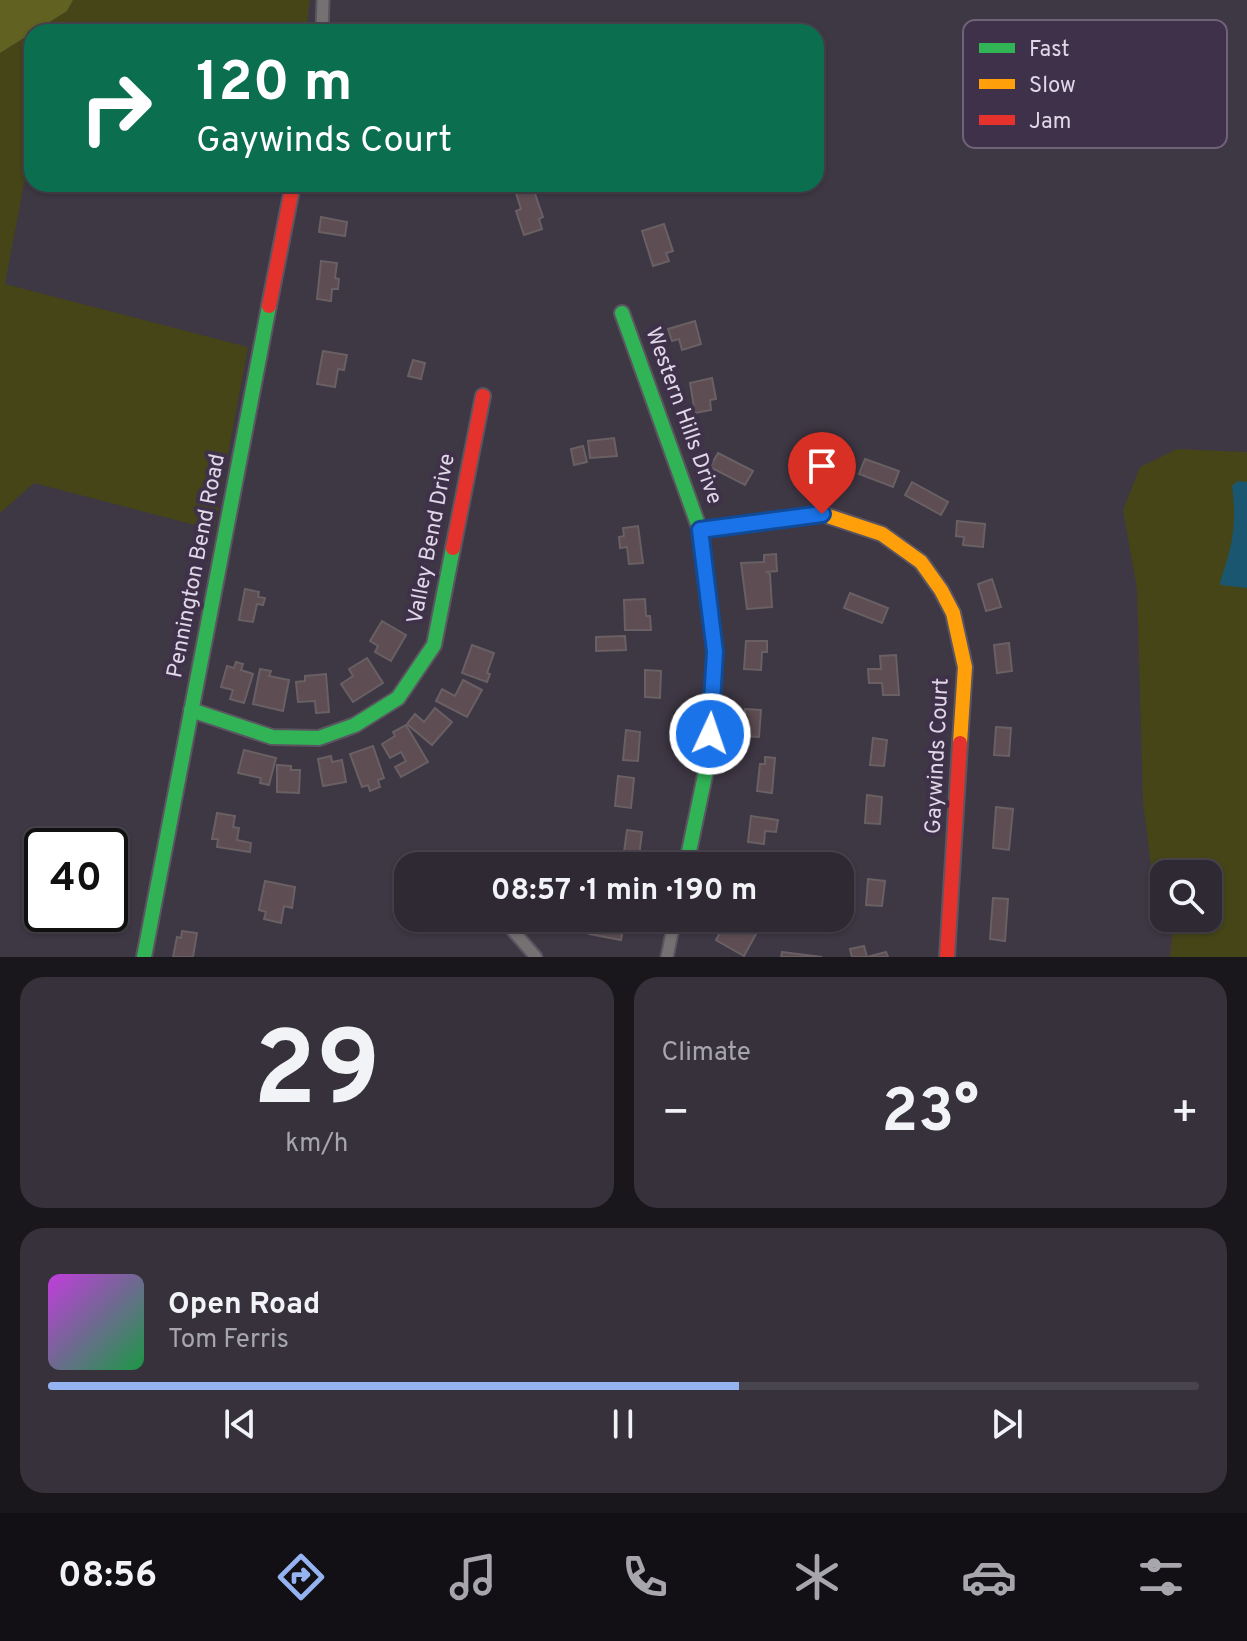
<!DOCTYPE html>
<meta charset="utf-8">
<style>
body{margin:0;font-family:Overpass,sans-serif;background:#36313b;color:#f1f3f6;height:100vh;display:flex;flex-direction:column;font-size:30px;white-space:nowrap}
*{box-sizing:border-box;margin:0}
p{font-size:26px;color:#a7a6ac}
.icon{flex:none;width:44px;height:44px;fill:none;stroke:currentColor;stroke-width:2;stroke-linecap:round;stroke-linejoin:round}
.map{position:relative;height:957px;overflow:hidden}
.panel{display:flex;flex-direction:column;gap:20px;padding:20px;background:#19171c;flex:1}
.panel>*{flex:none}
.hud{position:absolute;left:24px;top:24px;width:800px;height:168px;border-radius:24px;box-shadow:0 2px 6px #0004,0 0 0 2px #49454e;background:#0b6e4f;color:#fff;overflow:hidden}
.fabs{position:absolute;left:1150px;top:860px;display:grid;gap:16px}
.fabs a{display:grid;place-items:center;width:72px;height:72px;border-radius:16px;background:#2e2933;box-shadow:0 2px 6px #0004,0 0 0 2px #49454e;font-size:40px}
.speed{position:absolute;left:24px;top:828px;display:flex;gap:16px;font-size:40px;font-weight:700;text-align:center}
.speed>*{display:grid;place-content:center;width:104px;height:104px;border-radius:50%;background:#2e2933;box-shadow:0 2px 6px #0004,0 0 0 2px #49454e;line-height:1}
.speed .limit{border:4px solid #111;border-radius:12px;background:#fff;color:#111}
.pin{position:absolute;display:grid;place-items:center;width:68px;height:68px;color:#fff;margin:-82px -34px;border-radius:50% 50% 50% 0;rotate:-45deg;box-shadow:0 0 8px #0007}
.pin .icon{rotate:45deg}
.me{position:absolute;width:88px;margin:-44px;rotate:3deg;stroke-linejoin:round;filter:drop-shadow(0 0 6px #0008)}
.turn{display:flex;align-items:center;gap:28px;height:168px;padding:0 40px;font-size:36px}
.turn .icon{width:104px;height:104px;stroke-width:2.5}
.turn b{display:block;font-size:56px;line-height:68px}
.big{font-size:60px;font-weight:700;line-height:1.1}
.panel .widget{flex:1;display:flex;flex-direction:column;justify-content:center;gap:12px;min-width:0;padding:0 28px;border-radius:24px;background:#36313b}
.panel .dial{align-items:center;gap:0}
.dial b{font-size:104px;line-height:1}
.song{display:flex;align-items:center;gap:24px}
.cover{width:96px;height:96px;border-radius:12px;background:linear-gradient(135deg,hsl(290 70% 55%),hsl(140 70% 35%))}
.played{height:8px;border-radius:4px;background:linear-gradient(90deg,#95b2f1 60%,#49454e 60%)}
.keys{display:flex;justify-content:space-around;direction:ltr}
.heat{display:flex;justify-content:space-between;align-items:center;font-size:44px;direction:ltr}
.panel .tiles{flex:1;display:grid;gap:20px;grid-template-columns:1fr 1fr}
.widget:last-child{grid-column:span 2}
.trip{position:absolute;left:394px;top:852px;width:460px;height:80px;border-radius:24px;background:#2e2933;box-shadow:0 2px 6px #0004,0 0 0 2px #49454e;font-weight:700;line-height:80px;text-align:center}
.tabs{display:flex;height:128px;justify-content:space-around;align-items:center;background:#121014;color:#a7a6ac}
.tabs .icon{width:56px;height:56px}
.tabs .on{color:#95b2f1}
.tabs b{font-size:36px;color:#f1f3f6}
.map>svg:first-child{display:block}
.green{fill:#454518}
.forest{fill:#616221}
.water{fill:#1b5671}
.building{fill:#5e4d53;stroke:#696064;stroke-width:2}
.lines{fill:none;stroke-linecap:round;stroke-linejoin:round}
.street-casing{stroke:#5b5561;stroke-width:15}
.fast-casing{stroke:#5b5561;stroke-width:18}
.slow-casing{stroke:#5b5561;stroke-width:18}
.jam-casing{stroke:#5b5561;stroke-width:18}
.street{stroke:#757071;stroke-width:11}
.fast{stroke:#30b455;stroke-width:14}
.slow{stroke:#ff9f0a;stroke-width:14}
.jam{stroke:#e5322d;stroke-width:14}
.route-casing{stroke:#114b97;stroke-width:20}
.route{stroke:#1a73e8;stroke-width:14}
.labels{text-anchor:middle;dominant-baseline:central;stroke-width:8;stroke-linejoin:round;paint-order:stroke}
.street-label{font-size:22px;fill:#e0d7e7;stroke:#3f314a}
.key{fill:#3f314a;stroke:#6f6379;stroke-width:2}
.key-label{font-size:22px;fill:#e0d7e7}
</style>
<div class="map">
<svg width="1247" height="957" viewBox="0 0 1247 957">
<rect width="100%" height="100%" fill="#3e3744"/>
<g class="green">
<path d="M73,0H310L306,32H32V142L5,284L248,347L214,530L34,483L0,513V53L67,11Z"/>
<path d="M1177,449L1247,452V957H1170L1174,918H1208V874H1164V887L1152,874L1143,802L1137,589L1123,510L1140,467Z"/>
</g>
<path class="forest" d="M0,0H73L67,11L0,53Z"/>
<path class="water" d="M1238,481L1247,482V588L1221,585L1220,582C1233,544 1237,526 1232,486Z"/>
<g class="building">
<path d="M532,185L543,217L539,219L542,229L524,235L516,211L521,209L515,190Z"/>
<path d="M321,217L347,222L345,236L319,232Z"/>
<path d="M664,224L673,251L666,253L669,261L653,266L642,231Z"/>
<path d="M321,261L337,263L335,278L339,279L338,289H332L331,301L317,299Z"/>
<path d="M695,321L701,344L682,350L679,339L672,341L668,329Z"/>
<path d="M323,351L347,355L344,370L338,369L335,387L317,384Z"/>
<path d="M413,360L425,363L421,379L408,376Z"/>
<path d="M712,378L716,399L710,400L711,410L695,413L690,383Z"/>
<path d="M614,438L617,456L590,458L588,441Z"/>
<path d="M583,446L587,462L574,465L571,449Z"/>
<path d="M718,453L753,471L745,485L710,467Z"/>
<path d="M802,456L828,458L827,474L801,472Z"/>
<path d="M865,459L899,471L893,487L859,474Z"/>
<path d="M912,482L948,502L941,515L905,495Z"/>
<path d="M957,521L985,524L983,547L963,545L964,537L956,536Z"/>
<path d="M638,526L643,563L629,564L627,547L620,548L619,537L624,536L623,528Z"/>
<path d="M776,554L777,571L767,572L770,574L772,607L747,609L741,563L764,562V555Z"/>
<path d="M992,579L1001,607L986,611L978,584Z"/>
<path d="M245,589L259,592L258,597L265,598L263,605L257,604L253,622L239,620Z"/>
<path d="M850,593L888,608L882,623L844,608Z"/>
<path d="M645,599L646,616H650L651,630H625L624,600Z"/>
<path d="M382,621L406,635L391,661L375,652L378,646L370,641Z"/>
<path d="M625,636L626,650L596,651V637Z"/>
<path d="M746,641H767V652H762L761,670L744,669Z"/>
<path d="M1009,643L1012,671L997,673L994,645Z"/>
<path d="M472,645L494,653L487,673L490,674L487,682L462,673Z"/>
<path d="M896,655L899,695H883L882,683H869L868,669H881L880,656Z"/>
<path d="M367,658L383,683L353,702L341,684L353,676L349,669Z"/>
<path d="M236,662L243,664L241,670L253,674L244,703L230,699L233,690L221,687L227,666L234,668Z"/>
<path d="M260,669L271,671L269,676L289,680L283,711L253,704Z"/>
<path d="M645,670L661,671L660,698L645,697Z"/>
<path d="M326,674L329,712L316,713L315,701L298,702L296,682L305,681V676Z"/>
<path d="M463,680L482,690L467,717L436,701L442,689L455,696Z"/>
<path d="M435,708L452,722L432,745L407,724L415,714L424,722Z"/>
<path d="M745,709L761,710L759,737L744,736Z"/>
<path d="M406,725L428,762L401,777L395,767L406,761L401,752L390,758L382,744L395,736L393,732Z"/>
<path d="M996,727L1011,728L1009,756L994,755Z"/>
<path d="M626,730L640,732L638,761L623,760Z"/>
<path d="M873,738L887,740L884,766L870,765Z"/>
<path d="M373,746L384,778L378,780L380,787L370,791L368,785L362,787L350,754Z"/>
<path d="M244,750L276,758L269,785L260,783L261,778L238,773Z"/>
<path d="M331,756L332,762L342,760L346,782L323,786L318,759Z"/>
<path d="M765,757L775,758L772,793L757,791L760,764H765Z"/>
<path d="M277,765L291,766V770H300L299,793L277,792Z"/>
<path d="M618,776L634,778L631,808L615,806Z"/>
<path d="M867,795L882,797L880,824L865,823Z"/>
<path d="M996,807L1013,809L1009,850L993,848Z"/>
<path d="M217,813L235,816L233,827L239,828L237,840L251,843L250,852L217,847L218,839H212Z"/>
<path d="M751,816L778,820L776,832L765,831L764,844L748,842Z"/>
<path d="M627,830L642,832L638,865L610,862L612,851L624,852Z"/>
<path d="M868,879L885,881L882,906L866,905Z"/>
<path d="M265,881L295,887L292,908L284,906L281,923L264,919L266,912L259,910Z"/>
<path d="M993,898L1008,899L1005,941L990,939Z"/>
<path d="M592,918H625L621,940L589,934Z"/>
<path d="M737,920L757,932L744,956L716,940L724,925L731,929Z"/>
<path d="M182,931L197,933L193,957H173L177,937L181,938Z"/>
<path d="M864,946L867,957L886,952L888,957H852L850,949Z"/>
<path d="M782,952L822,957H781Z"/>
</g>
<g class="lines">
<g class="street-casing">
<g id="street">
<path d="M322,32L323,0"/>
<path d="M508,925L536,957"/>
<path d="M667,957L675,918"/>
</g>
</g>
<g class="fast-casing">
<g id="fast">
<path d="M622,313L700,530L715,652L708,761L686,866"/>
<path d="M191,710L272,737L319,738L355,725L398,698L434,645L453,548"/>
<path d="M144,957L269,306"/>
</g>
</g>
<g class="slow-casing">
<path id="slow" d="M700,530L822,514L882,534L921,562L941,590L953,613L965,667L960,743"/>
</g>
<g class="jam-casing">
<g id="jam">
<path d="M269,306L293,184"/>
<path d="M453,548L483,396"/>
<path d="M947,957L960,743"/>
</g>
</g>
<use href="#street" class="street"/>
<use href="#fast" class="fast"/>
<use href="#slow" class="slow"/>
<use href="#jam" class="jam"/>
</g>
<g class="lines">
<g class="route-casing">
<path id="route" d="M710,734L715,652L700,530L822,514"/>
</g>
<use href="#route" class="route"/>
</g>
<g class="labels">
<g class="street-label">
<text transform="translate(683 416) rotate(70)">Western Hills Drive</text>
<text transform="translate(432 539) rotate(-79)">Valley Bend Drive</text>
<text transform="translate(197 566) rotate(-79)">Pennington Bend Road</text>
<text transform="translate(938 756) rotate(-87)">Gaywinds Court</text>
</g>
</g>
<rect x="963" y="20" width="264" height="128" rx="12" class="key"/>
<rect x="979" y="43" width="36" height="10" fill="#30b455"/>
<rect x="979" y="79" width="36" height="10" fill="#ff9f0a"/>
<rect x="979" y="115" width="36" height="10" fill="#e5322d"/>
<g class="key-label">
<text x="1029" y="56">Fast</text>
<text x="1029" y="92">Slow</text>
<text x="1029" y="128">Jam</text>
</g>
</svg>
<div class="fabs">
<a><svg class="icon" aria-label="search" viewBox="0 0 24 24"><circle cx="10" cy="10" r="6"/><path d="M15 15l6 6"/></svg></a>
</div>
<div class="speed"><div class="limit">40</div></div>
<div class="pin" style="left:822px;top:514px;background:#d93025"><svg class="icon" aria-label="arrive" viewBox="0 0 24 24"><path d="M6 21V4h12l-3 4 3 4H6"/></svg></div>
<svg class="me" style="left:710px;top:734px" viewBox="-20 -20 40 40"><circle r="17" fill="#1a73e8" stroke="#fff" stroke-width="3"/><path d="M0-11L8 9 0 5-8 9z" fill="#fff"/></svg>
<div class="trip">08:57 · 1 min · 190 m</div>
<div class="hud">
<div class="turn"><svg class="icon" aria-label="right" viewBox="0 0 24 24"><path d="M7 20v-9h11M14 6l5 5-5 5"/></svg><div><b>120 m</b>Gaywinds Court</div></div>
</div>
</div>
<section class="panel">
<div class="tiles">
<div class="widget dial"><b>29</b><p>km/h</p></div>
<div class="widget"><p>Climate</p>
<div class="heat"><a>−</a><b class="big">23°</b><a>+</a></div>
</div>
<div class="widget">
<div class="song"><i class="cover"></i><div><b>Open Road</b><p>Tom Ferris</p></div></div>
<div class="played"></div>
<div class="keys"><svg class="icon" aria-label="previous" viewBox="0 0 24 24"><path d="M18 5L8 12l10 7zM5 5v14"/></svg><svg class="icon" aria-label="pause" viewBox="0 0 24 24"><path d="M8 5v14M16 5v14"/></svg><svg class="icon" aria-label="next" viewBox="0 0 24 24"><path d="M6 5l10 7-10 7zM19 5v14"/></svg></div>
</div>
</div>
</section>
<nav class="tabs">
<b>08:56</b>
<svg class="icon on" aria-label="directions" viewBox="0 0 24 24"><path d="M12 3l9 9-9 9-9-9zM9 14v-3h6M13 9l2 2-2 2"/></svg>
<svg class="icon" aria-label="music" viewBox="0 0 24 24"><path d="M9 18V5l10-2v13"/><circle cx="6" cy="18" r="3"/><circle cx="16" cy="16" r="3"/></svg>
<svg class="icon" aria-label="phone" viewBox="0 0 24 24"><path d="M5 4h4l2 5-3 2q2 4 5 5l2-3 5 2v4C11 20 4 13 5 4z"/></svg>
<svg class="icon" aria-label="climate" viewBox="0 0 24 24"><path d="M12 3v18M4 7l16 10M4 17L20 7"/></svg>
<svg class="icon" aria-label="car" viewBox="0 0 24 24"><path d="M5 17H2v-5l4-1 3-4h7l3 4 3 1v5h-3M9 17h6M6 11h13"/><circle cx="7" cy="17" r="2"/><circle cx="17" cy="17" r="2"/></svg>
<svg class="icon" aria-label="filters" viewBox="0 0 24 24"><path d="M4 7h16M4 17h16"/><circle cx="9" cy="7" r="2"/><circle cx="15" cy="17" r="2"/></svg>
</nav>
